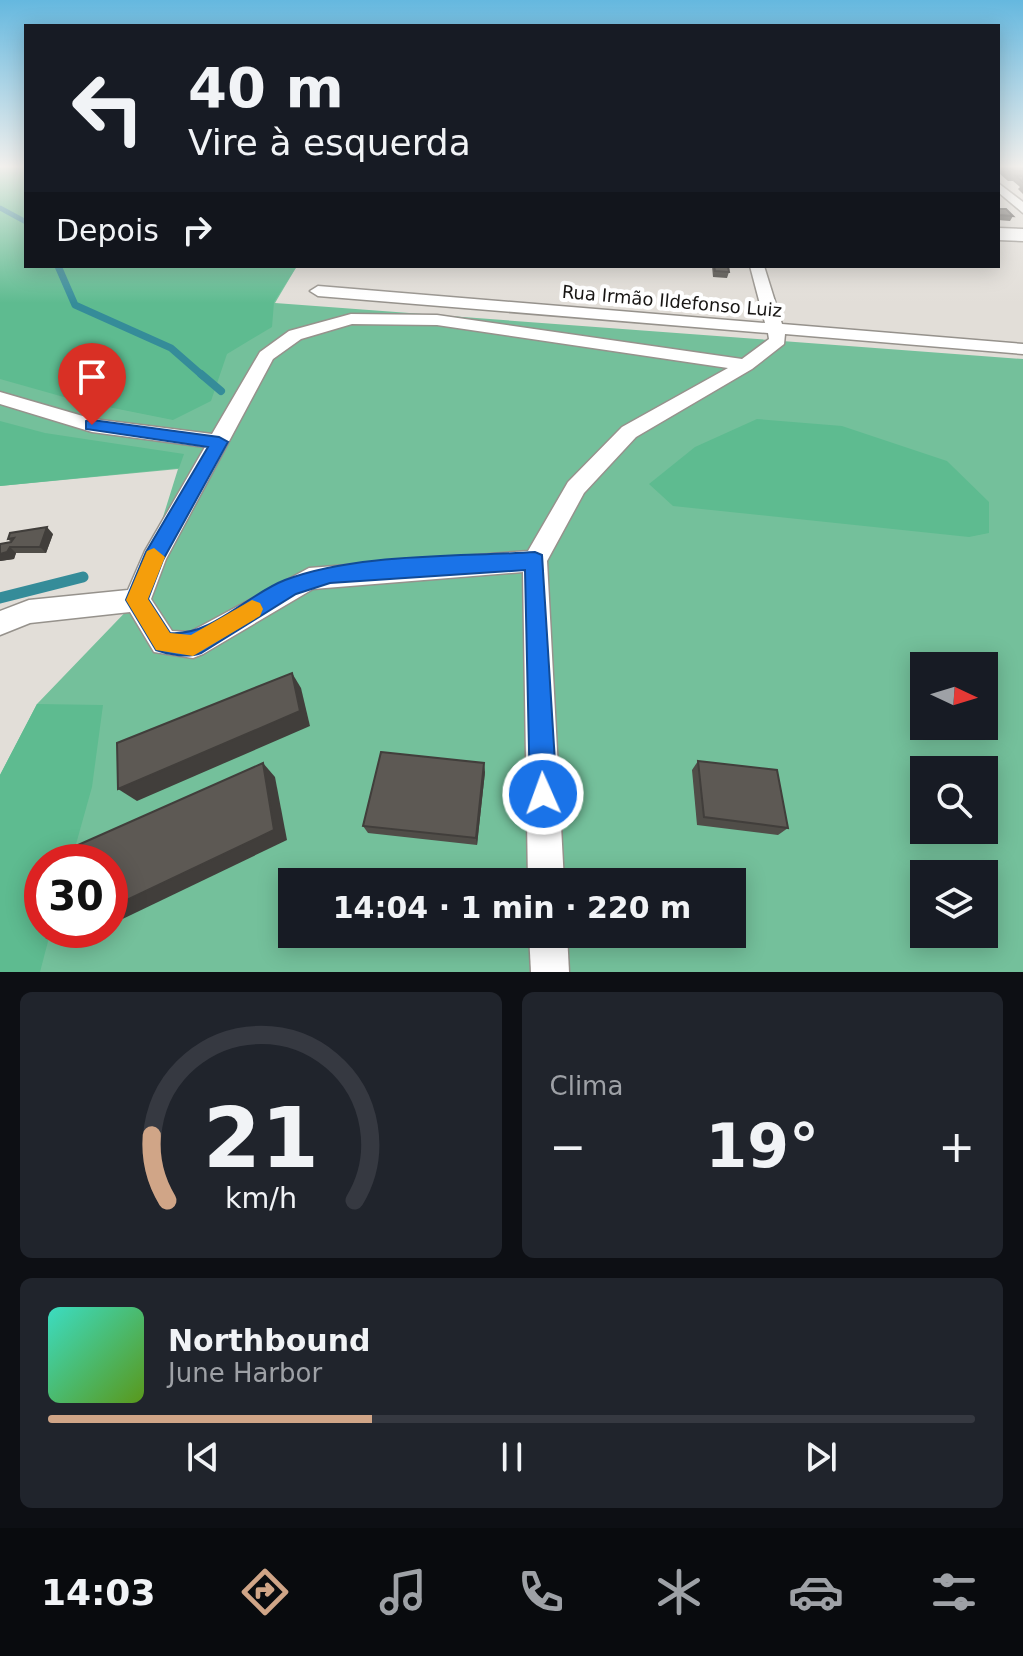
<!DOCTYPE html>
<html lang="pt">
<meta charset="utf-8">
<style>
body{margin:0;font-family:"DejaVu Sans",sans-serif;background:#20242c;color:#f1f3f6;height:100vh;display:flex;flex-direction:column;font-size:30px;white-space:nowrap}
*{box-sizing:border-box;margin:0}
p{font-size:26px;color:#9ea1a6}
.icon{flex:none;width:44px;height:44px;fill:none;stroke:currentColor;stroke-width:2;stroke-linecap:round;stroke-linejoin:round}
.map{position:relative;height:972px;overflow:hidden}
.drawer{display:flex;flex-direction:column;gap:20px;padding:20px;background:#0d0f14;flex:1}
.drawer>*{flex:none}
.hud{position:absolute;left:24px;top:24px;width:976px;height:244px;border-radius:0px;box-shadow:0 4px 20px #0003;background:#171b24;color:#f1f3f6;overflow:hidden}
.needle{width:52px;rotate:94deg}
.controls{position:absolute;left:910px;top:652px;display:grid;gap:16px}
.controls a{display:grid;place-items:center;width:88px;height:88px;border-radius:0px;background:#171b24;box-shadow:0 4px 20px #0003;font-size:40px}
.speed{position:absolute;left:24px;top:844px;display:flex;gap:16px;font-size:40px;font-weight:700;text-align:center}
.speed>*{display:grid;place-content:center;width:104px;height:104px;border-radius:50%;background:#171b24;box-shadow:0 4px 20px #0003;line-height:1}
.speed .limit{border:12px solid #d22;background:#fff;color:#111}
.pin{position:absolute;display:grid;place-items:center;width:68px;height:68px;color:#fff;margin:-82px -34px;border-radius:50% 50% 50% 0;rotate:-45deg;box-shadow:0 0 8px #0007}
.pin .icon{rotate:45deg}
.me{position:absolute;width:88px;margin:-44px;rotate:358deg;stroke-linejoin:round;filter:drop-shadow(0 0 6px #0008)}
.turn{display:flex;align-items:center;gap:28px;height:168px;padding:0 32px;font-size:36px}
.turn .icon{width:104px;height:104px;stroke-width:2.5}
.turn b{display:block;font-size:56px;line-height:68px}
.then{display:flex;align-items:center;height:76px;padding:0 32px;background:#0003;gap:16px;font-size:30px}
.big{font-size:60px;font-weight:700;line-height:1.1}
.drawer .widget{flex:1;display:flex;flex-direction:column;justify-content:center;gap:12px;min-width:0;padding:0 28px;border-radius:12px;background:#20242c}
.drawer .dial{align-items:center;gap:0}
.dial svg{height:208px;overflow:visible;fill:none;stroke:#363941;stroke-width:7;stroke-linecap:round;text-anchor:middle}
.dial text{fill:#f1f3f6;stroke:none}
.song{display:flex;align-items:center;gap:24px}
.cover{width:96px;height:96px;border-radius:12px;background:linear-gradient(135deg,hsl(170 70% 55%),hsl(90 70% 35%))}
.played{height:8px;border-radius:4px;background:linear-gradient(90deg,#d0a587 35%,#363941 35%)}
.keys{display:flex;justify-content:space-around;direction:ltr}
.heat{display:flex;justify-content:space-between;align-items:center;font-size:44px;direction:ltr}
.drawer .tiles{flex:1;display:grid;gap:20px;grid-template-columns:1fr 1fr}
.widget:last-child{grid-column:span 2}
.trip{position:absolute;left:278px;top:868px;width:468px;height:80px;border-radius:0px;background:#171b24;box-shadow:0 4px 20px #0003;font-weight:700;line-height:80px;text-align:center}
.dock{display:flex;height:128px;justify-content:space-around;align-items:center;background:#090b0e;color:#9ea1a6}
.dock .icon{width:56px;height:56px}
.dock .selected{color:#d0a587}
.dock b{font-size:36px;color:#f1f3f6}
.map>svg:first-child{display:block}
.green{fill:#74c09b;fill-rule:evenodd}
.forest{fill:#5ebb90}
.lines{fill:none;stroke-linecap:round;stroke-linejoin:round}
.stream-far3{stroke:#358c99;stroke-width:5}
.stream-far2{stroke:#358c99;stroke-width:7}
.stream-far1{stroke:#358c99;stroke-width:8}
.stream{stroke:#358c99;stroke-width:11}
.street-casing{stroke:#96928c;stroke-width:3}
.secondary-casing{stroke:#96928c;stroke-width:3}
.street{fill:#fff;fill-rule:evenodd}
.secondary{fill:#fff;fill-rule:evenodd}
.wall{fill:#504d48}
.shaded-wall{fill:#413e3b}
.building{fill:#5d5954;stroke:#413e3b;stroke-width:2}
.route{fill:#1a73e8;stroke:#114b97;stroke-width:2}
.slow{fill:#f59e0b}
.labels{text-anchor:middle;dominant-baseline:central;stroke-width:8;stroke-linejoin:round;paint-order:stroke}
.far-street-label{font-size:18px;fill:#181614;stroke:#fff}
</style>
<div class="map">
<svg width="1023" height="972" viewBox="0 0 1023 972">
<rect width="100%" height="100%" fill="#e2ded8"/>
<path class="green" d="M0,167H26V266H297L275,303L1023,359V972H0V775L37,704L137,600L178,469L0,486ZM924,666H984V726H924ZM924,770H984V830H924ZM42,862H110V930H42ZM924,874H984V934H924ZM292,882H732V934H292Z"/>
<g class="forest">
<path d="M0,167H26V266H297L274,302L272,327L227,354L211,401L173,420L78,401L0,379Z"/>
<path d="M757,419L842,426L947,461L989,502V533L969,537L673,506L649,484L695,447Z"/>
<path d="M0,421L45,433L184,454L179,468L0,486Z"/>
<path d="M37,704L103,705L92,787L71,862H42V930H51L40,972H0V775Z"/>
</g>
<g class="lines">
<path class="stream-far3" d="M0,208L26,222"/>
<path class="stream-far2" d="M58,266L75,305L171,348L203,376"/>
<path class="stream-far1" d="M201,374L221,391"/>
<path class="stream" d="M0,598L83,577"/>
<g class="street-casing">
<g id="street">
<path d="M998,183L1023,202V213L998,192Z"/>
<path d="M750,266H764L782,324L1023,344V354L785,334L784,344L752,369L636,437L584,493L547,561L564,882H528L523,572L313,589L203,654L193,658L154,652L130,612L30,623L0,635V611L29,600L128,590L145,551L205,447L92,432L0,404V392L93,419L212,434L260,352L289,331L351,314L437,315L742,359L769,339L768,333L318,296L310,291L318,286L765,323ZM352,324L437,325L728,368L622,427L568,482L528,551L309,568L190,632L172,631L151,599L166,559L273,359L301,339Z"/>
<path d="M529,934H567L569,972H531Z"/>
</g>
</g>
<g class="secondary-casing">
<path id="secondary" d="M998,228L1023,229V241L998,240Z"/>
</g>
<use href="#street" class="street"/>
<use href="#secondary" class="secondary"/>
</g>
<g class="wall">
<path d="M998,167H1023V194L1018,189L1020,187L1013,181H1008L999,173L1000,171L998,170Z"/>
<path d="M998,209L1013,216L1010,221L998,220Z"/>
<path d="M712,266H728L729,272L727,278L713,277Z"/>
<path d="M53,534L46,553H16L14,559L0,561V544L11,542L8,539Z"/>
<path d="M698,761L788,828L778,835L697,825L692,770Z"/>
<path d="M485,772L477,845L368,833L363,826Z"/>
</g>
<g class="shaded-wall">
<path d="M47,527L53,534L46,553L40,547Z"/>
<path d="M10,547L16,553L14,559L0,561V554Z"/>
<path d="M292,673L301,688L310,726L137,801L118,789Z"/>
<path d="M263,763L275,777L287,840L110,925V908Z"/>
<path d="M484,763L485,772L477,845L476,838Z"/>
<path d="M63,930H101L74,943L47,937Z"/>
</g>
<g class="building">
<path d="M1010,167H1023V171H1014Z"/>
<path d="M1016,176H1023V182Z"/>
<path d="M998,209H1006L1013,216L998,215Z"/>
<path d="M714,266H728L729,272L715,271Z"/>
<path d="M47,527L40,547H10L7,552L0,554V544L11,542L14,538L8,539L10,533Z"/>
<path d="M292,673L300,711L118,789L117,743Z"/>
<path d="M381,752L484,763L476,838L363,826Z"/>
<path d="M698,761L777,770L788,828L704,817Z"/>
<path d="M263,763L274,830L110,908V862H51V857Z"/>
<path d="M48,930H63L47,937Z"/>
</g>
<linearGradient id="sky" x2="0" y2="1"><stop stop-color="#65b8df"/><stop offset="0.55" stop-color="#f2f0ed"/><stop offset="1" stop-color="#f2f0ed" stop-opacity="0"/></linearGradient>
<rect width="1023" height="303" fill="url(#sky)"/>
<path class="route" d="M92,420L219,437L228,442L163,560L148,599L170,633C213,636 246,595 285,580C355,553 458,557 535,552L542,555L557,794L553,804L543,808L534,804L530,794L525,570L330,583L296,594L201,653C188,658 169,655 156,650L126,600L146,552L208,447L86,429V421Z"/>
<path class="slow" d="M154,548L165,557L148,599L170,633L191,635L252,600L260,603L263,609L260,616L193,656L156,650L126,600L147,551Z"/>
<g class="labels">
<g class="far-street-label">
<text transform="translate(672 301) rotate(5)">Rua Irmão Ildefonso Luiz</text>
</g>
</g>
</svg>
<div class="controls">
<a><svg class="needle" viewBox="-14 -14 28 28"><path d="M0-13l5 13h-10z" fill="#e53935"/><path d="M0 13l5-13h-10z" fill="#9ea1a6"/></svg></a>
<a><svg class="icon" aria-label="search" viewBox="0 0 24 24"><circle cx="10" cy="10" r="6"/><path d="M15 15l6 6"/></svg></a>
<a><svg class="icon" aria-label="layers" viewBox="0 0 24 24"><path d="M12 4l9 5-9 5-9-5zM3 14l9 5 9-5"/></svg></a>
</div>
<div class="speed"><div class="limit">30</div></div>
<div class="pin" style="left:92px;top:425px;background:#d93025"><svg class="icon" aria-label="arrive" viewBox="0 0 24 24"><path d="M6 21V4h12l-3 4 3 4H6"/></svg></div>
<svg class="me" style="left:543px;top:794px" viewBox="-20 -20 40 40"><circle r="17" fill="#1a73e8" stroke="#fff" stroke-width="3"/><path d="M0-11L8 9 0 5-8 9z" fill="#fff"/></svg>
<div class="trip">14:04 · 1 min · 220 m</div>
<div class="hud">
<div class="turn"><svg class="icon" aria-label="left" viewBox="0 0 24 24"><path d="M17 20v-9H6M10 6l-5 5 5 5"/></svg><div><b>40 m</b>Vire à esquerda</div></div>
<div class="then">Depois<svg class="icon" aria-label="right" viewBox="0 0 24 24"><path d="M7 20v-9h11M14 6l5 5-5 5"/></svg></div>
</div>
</div>
<section class="drawer">
<div class="tiles">
<div class="widget dial"><svg viewBox="0 0 100 80">
<path d="M14 69A42 42 0 1 1 86 69"/>
<path d="M14 69A42 42 0 0 1 8 44" stroke="#d0a587"/>
<text x="50" y="56" font-size="32" font-weight="700">21</text>
<text x="50" y="72" font-size="11">km/h</text>
</svg></div>
<div class="widget"><p>Clima</p>
<div class="heat"><a>−</a><b class="big">19°</b><a>+</a></div>
</div>
<div class="widget">
<div class="song"><i class="cover"></i><div><b>Northbound</b><p>June Harbor</p></div></div>
<div class="played"></div>
<div class="keys"><svg class="icon" aria-label="previous" viewBox="0 0 24 24"><path d="M18 5L8 12l10 7zM5 5v14"/></svg><svg class="icon" aria-label="pause" viewBox="0 0 24 24"><path d="M8 5v14M16 5v14"/></svg><svg class="icon" aria-label="next" viewBox="0 0 24 24"><path d="M6 5l10 7-10 7zM19 5v14"/></svg></div>
</div>
</div>
</section>
<nav class="dock">
<b>14:03</b>
<svg class="icon selected" aria-label="directions" viewBox="0 0 24 24"><path d="M12 3l9 9-9 9-9-9zM9 14v-3h6M13 9l2 2-2 2"/></svg>
<svg class="icon" aria-label="music" viewBox="0 0 24 24"><path d="M9 18V5l10-2v13"/><circle cx="6" cy="18" r="3"/><circle cx="16" cy="16" r="3"/></svg>
<svg class="icon" aria-label="phone" viewBox="0 0 24 24"><path d="M5 4h4l2 5-3 2q2 4 5 5l2-3 5 2v4C11 20 4 13 5 4z"/></svg>
<svg class="icon" aria-label="climate" viewBox="0 0 24 24"><path d="M12 3v18M4 7l16 10M4 17L20 7"/></svg>
<svg class="icon" aria-label="car" viewBox="0 0 24 24"><path d="M5 17H2v-5l4-1 3-4h7l3 4 3 1v5h-3M9 17h6M6 11h13"/><circle cx="7" cy="17" r="2"/><circle cx="17" cy="17" r="2"/></svg>
<svg class="icon" aria-label="filters" viewBox="0 0 24 24"><path d="M4 7h16M4 17h16"/><circle cx="9" cy="7" r="2"/><circle cx="15" cy="17" r="2"/></svg>
</nav>
